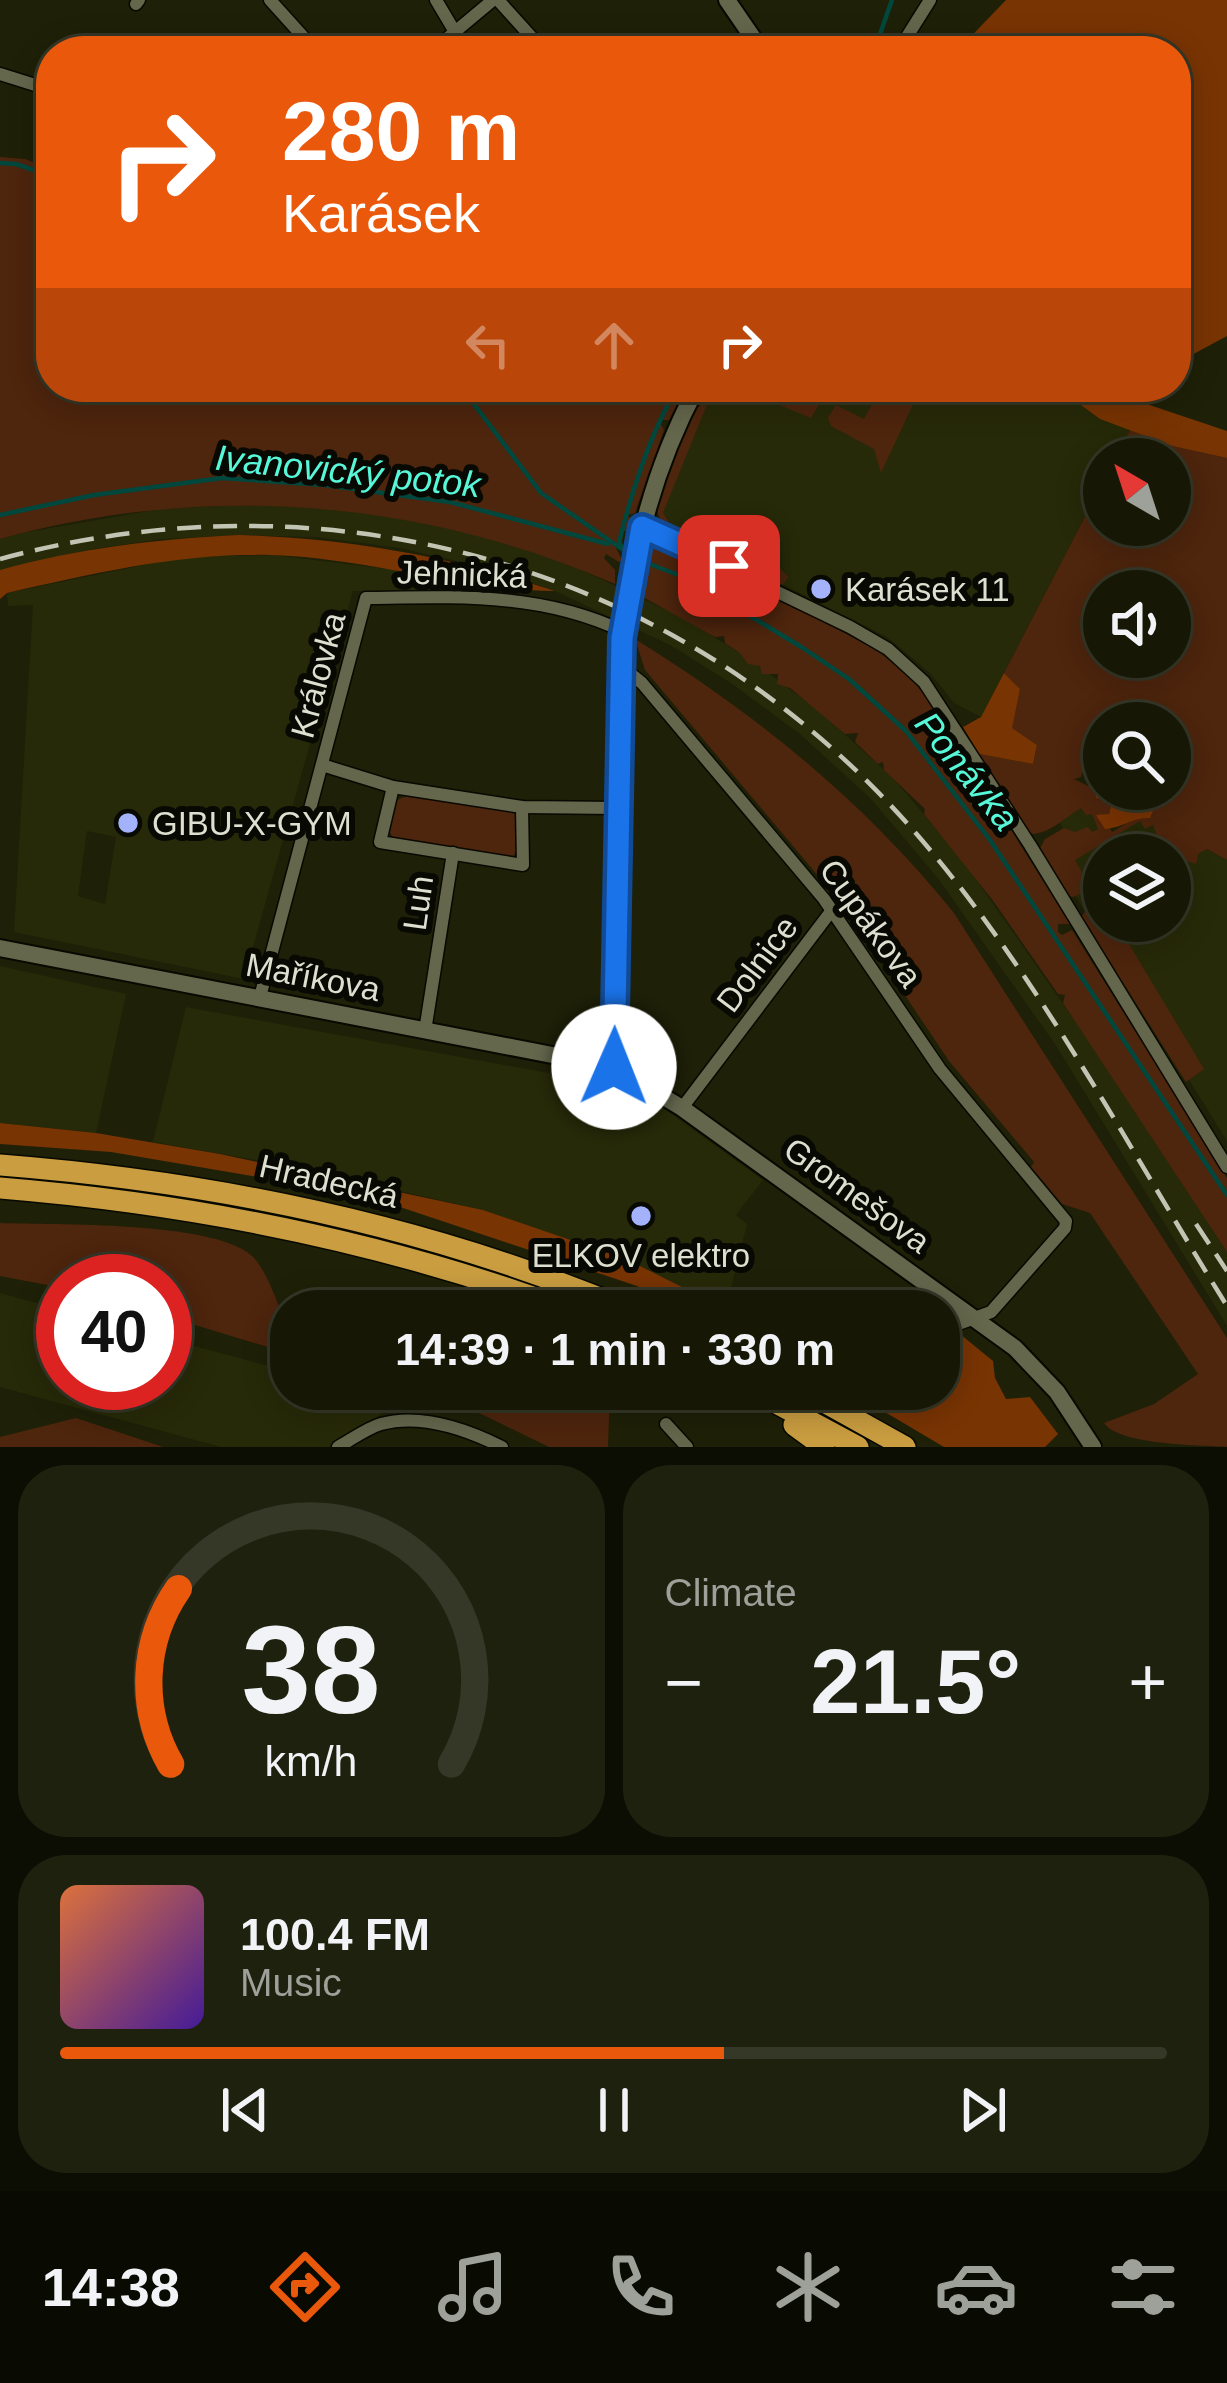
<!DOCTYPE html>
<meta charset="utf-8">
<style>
body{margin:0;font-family:Helvetica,sans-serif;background:#1f210f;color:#f1f3f6;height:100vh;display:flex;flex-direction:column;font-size:45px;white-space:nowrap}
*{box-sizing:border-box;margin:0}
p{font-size:39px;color:#9ea09a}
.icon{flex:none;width:66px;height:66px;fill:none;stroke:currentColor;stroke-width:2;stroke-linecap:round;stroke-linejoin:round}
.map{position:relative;height:1447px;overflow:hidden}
.drawer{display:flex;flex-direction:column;gap:18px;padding:18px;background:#0c0d03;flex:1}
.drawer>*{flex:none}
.hud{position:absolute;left:36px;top:36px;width:1155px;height:366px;border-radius:48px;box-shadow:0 6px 30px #0003,0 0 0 3px #353727;background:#ea580c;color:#fff;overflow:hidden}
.needle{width:78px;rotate:321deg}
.controls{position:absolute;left:1083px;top:438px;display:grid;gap:24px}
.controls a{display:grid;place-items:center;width:108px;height:108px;border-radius:50%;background:#161805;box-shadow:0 6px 30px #0003,0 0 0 3px #353727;font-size:60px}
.speed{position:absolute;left:36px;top:1254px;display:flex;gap:24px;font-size:60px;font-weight:700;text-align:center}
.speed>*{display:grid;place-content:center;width:156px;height:156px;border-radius:50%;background:#161805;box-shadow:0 6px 30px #0003,0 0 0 3px #353727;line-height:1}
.speed .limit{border:18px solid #d22;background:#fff;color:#111}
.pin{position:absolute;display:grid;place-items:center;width:102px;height:102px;color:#fff;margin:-51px;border-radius:24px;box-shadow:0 6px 18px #0006}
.me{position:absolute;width:132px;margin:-66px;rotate:1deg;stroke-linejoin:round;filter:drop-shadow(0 0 9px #0008)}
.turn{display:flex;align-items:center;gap:42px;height:252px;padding:0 48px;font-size:54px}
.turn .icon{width:156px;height:156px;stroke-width:2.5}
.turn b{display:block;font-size:84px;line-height:102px}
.lanes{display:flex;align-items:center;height:114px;padding:0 48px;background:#0003;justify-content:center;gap:60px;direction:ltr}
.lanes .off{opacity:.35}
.big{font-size:90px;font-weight:800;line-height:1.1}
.drawer .widget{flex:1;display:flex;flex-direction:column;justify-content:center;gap:18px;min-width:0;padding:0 42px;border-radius:48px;background:#1f210f}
.drawer .dial{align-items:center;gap:0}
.dial svg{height:312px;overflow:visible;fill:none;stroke:#353727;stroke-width:7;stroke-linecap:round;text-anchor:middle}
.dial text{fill:#f1f3f6;stroke:none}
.song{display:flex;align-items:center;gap:36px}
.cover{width:144px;height:144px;border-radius:18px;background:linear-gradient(135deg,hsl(20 70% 55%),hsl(260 70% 35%))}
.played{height:12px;border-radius:6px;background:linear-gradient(90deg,#ea580c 60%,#353727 60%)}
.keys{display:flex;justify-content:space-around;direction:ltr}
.heat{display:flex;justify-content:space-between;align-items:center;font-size:66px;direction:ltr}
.drawer .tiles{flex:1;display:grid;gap:18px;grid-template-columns:1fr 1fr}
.widget:last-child{grid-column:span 2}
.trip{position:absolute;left:270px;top:1290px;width:690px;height:120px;border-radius:48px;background:#161805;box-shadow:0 6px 30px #0003,0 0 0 3px #353727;font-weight:800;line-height:120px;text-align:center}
.tabs{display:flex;height:192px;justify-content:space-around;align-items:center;background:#090a02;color:#9ea09a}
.tabs .icon{width:84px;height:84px}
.tabs .current{color:#ea580c}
.tabs b{font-size:54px;color:#f1f3f6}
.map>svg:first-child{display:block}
.built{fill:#272a08;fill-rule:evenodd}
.green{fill:#4e250d;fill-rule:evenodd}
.forest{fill:#793403}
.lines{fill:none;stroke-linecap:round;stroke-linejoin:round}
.stream{stroke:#00483d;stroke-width:4.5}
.minor-casing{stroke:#080900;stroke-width:15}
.tertiary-casing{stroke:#080900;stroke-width:20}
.trunk-casing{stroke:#080900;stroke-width:24}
.minor{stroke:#64674c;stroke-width:12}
.tertiary{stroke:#64674c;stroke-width:16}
.trunk{stroke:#ca9e40;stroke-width:21}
.rail{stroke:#c3c5b4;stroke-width:4.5;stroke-dasharray:24 12;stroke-linecap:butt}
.route-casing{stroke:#114b97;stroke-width:30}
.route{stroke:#1a73e8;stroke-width:21}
.poi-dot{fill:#a4b2fc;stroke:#080902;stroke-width:4.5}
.labels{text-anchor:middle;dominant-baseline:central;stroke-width:12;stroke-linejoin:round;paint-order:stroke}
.street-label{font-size:33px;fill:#dddfd0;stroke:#080902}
.poi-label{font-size:33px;fill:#dddfd0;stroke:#080902;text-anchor:start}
.water-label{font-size:36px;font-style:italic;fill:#57f8da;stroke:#080902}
</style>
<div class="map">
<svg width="1227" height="1447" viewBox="0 0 1227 1447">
<rect width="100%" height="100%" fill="#1e2007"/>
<g class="built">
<path d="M713,387H795L819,399L826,387H890L917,401L925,387H1056L1100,419L1130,430L1115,459H1104V480L981,717L954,703L930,673L887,637L675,530L661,510L696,413Z"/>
<path d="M239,505L318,507L405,518L491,538L565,562L685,619L748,658L819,711L892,777L961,858L1082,1031L1227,1252V1326L1057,1047L937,877L870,798L800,734L731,683L670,645L555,591L483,567L400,548L316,537L239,535L162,539L93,549L0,570V539L22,533L160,509Z"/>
<path d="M273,555L445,576L506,591H353L244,979L14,932L33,605L8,606L7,593L183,557ZM87,831L116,837L105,904L78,896Z"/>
<path d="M1092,801L1112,832L1141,815L1227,860V1141L1043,844L1063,828L1059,821ZM1104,855H1170V921H1104Z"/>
<path d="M0,966L126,994L96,1133L0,1123Z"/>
<path d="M186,1007L598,1082L600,1076L641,1092L763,1180L736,1215L747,1224L726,1309L626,1259L483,1210L290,1166L153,1142Z"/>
<path d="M0,1293L63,1310V1383H165V1338L291,1372V1389H351L389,1409L330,1447H221L0,1387Z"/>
</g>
<g class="green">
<path d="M0,157L25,159L51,169V387H686L669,420H659L664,430L635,513L627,515L633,521L629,532L624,531L621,545L613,542L622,560L619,562L606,554L604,558L615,570V584C421,499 205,482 0,539Z"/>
<path d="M736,387H795L819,399L829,387L811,418Z"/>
<path d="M869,387H885L915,400L881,473L874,449L831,426L828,418L836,405L864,419L878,393Z"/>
<path d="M708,402L663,513L675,530L736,560L744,546L775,563L788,577L783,585L772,580L774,571L769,568L762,576C741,566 663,535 658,514C653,491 685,430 695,408Z"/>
<path d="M1130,430L1172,446L1227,458V860L1207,849L1198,854L1196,864L1163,853L1153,825L1145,829L1140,821L1075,860L1092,889L1073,897L1066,895L1039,850L1045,839L1064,828L1075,832L1088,827L1092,832L1098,829L1092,814L1086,815L1081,808C1064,818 1049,835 1029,834L979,754L1033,764L1037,745L1011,728L1020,689L1004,673L1104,480V525H1170V459H1115ZM1104,591H1170V657H1104ZM1104,723H1170V789H1115L1126,794L1141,815L1112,832L1102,816L1109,815L1112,802L1096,798L1094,789L1074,779L1081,777L1086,762L1090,765L1085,780L1096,787L1104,784Z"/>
<path d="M666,544L692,554L875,649L907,674L932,704L1070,924H1058V932L1062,935L1072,930L1227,1178V1252L1063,1003L1065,995L1058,994L994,902L924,814L925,809L884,770L883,762L878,764L855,742L858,733L845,734L790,688L777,684L778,674H762L760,666L748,664L740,653L725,643L724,636L715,637L641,596L635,598L646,550Z"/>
<path d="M635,639C756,714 864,801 954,913L1227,1338V1447C1198,1445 1119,1445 1104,1423L1154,1404L1198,1374L1090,1213L1062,1204L1031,1167L1034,1162L949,1061L851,915L645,670Z"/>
<path d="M412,794L518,812L519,848L513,856L504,855L394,840L390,832L397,800Z"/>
<path d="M1092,903L1104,907V921H1115L1204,1069L1186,1082L1081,917Z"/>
<path d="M0,1223C56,1225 211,1221 251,1255C267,1269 276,1302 286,1322L291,1323V1354L165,1316V1281H63V1288L0,1276Z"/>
<path d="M408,1389H610L608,1447H549L475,1411Z"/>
<path d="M76,1418L163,1447H0V1437Z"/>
</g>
<g class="forest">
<path d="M1006,0H1227V336L1186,358L1176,348V51H957Z"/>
<path d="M1056,387H1096L1227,431V458L1172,446L1100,419Z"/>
<path d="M239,535C352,539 447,556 555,591C461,590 367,558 271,555C180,553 96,573 7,593L0,599V570C79,548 158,539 239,535Z"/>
<path d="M1004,673L1020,689L1012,728L1037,745L1033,764L979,754L963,727L981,717Z"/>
<path d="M1101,782L1104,789L1140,792L1157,801L1150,818C1133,817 1122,828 1105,829L1096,815L1109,814L1112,802L1096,798L1094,789Z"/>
<path d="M0,1123L96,1133L220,1154L483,1210L626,1259L730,1311H688L637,1286L397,1206L252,1176L111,1152L0,1144Z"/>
<path d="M960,1334L993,1361L995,1378L1006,1399L1030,1397L1058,1434L1045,1447H944L846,1389H939V1339Z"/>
</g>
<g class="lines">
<g class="stream">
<path d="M874,51L892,0"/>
<path d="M0,163L16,164L51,176"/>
<path d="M461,387L541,493L629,554"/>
<path d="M0,515L94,495L222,478L324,485L450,502L608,544"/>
<path d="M623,549L619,542C632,491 650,432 678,387"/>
<path d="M639,560L689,579L803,648L849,679L906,731L990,840L1227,1195"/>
</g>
<g class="minor-casing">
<g id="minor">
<path d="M270,0L316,51"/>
<path d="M436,0L455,32"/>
<path d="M498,0L544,51"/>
<path d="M136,4L139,0"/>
<path d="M432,51L493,0"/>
<path d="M898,51L930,0"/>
<path d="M0,74L51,90"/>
<path d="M642,527L850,627L888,649L924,682L1030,845L1227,1167"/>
<path d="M621,666L642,683L824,899L940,1069L1066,1221L1065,1228L991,1312L939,1331"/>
<path d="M322,765L393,787L522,807L617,808"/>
<path d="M393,787L380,842L523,865L522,807"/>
<path d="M260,997L366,598C455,597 540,592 622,631"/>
<path d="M425,1031L453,853"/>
<path d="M682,1108L832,910"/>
<path d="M666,1424L687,1447"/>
<path d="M338,1447C351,1440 367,1428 381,1424C421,1413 466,1429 502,1447"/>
</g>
</g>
<g class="tertiary-casing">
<g id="tertiary">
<path d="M727,0L762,51"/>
<path d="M0,948L614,1067L682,1108L1015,1348L1057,1392L1093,1447"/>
<path d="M614,1067C615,981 616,895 617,808C620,654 622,527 697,387"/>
</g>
</g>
<g class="trunk-casing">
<g id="trunk">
<path d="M0,1165C217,1182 431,1226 631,1311"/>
<path d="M0,1188C195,1204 387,1242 571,1311"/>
<path d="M750,1389L858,1447"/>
<path d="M801,1389L905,1447"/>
<path d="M794,1425L824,1447"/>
</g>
</g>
<use href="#minor" class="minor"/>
<use href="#tertiary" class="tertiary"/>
<use href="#trunk" class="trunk"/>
<g class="rail">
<path d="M0,559C336,468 683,567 913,830C1035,969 1129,1149 1227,1306"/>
<path d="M1196,1224L1227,1271"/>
</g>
</g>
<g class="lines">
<g class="route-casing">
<path id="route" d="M614,1067L622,638L642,527L729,566"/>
</g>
<use href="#route" class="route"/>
</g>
<g class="poi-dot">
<circle cx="821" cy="589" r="12"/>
<circle cx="128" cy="823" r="12"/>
<circle cx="641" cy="1216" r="12"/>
</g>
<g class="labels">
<g class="street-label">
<text transform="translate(462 574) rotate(2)">Jehnická</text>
<text transform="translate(318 675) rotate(-75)">Královka</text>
<text transform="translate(418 903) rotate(-82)">Luh</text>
<text transform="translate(871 923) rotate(54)">Cupákova</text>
<text transform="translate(757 964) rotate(-53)">Dolnice</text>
<text transform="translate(313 977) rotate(11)">Maříkova</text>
<text transform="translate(329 1181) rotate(13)">Hradecká</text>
<text transform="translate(857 1195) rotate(36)">Gromešova</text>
</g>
<g class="poi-label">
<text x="845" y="589">Karásek 11</text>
<text x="152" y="823">GIBU-X-GYM</text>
<text x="641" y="1255" text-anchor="middle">ELKOV elektro</text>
</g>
<g class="water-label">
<text transform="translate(348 471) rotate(6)">Ivanovický potok</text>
<text transform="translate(967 771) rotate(51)">Ponávka</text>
</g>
</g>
</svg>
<div class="controls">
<a><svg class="needle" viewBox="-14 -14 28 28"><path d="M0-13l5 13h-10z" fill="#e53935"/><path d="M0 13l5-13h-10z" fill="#9ea09a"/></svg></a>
<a><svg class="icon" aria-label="sound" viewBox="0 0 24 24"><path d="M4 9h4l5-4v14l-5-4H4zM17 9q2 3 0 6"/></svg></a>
<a><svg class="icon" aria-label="search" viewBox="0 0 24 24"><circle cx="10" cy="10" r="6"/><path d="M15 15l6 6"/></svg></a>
<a><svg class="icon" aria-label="layers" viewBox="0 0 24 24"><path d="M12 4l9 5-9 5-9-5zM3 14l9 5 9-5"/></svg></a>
</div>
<div class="speed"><div class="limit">40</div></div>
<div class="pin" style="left:729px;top:566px;background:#d93025"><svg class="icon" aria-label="arrive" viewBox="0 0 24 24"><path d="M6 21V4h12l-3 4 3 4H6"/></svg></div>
<svg class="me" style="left:614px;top:1067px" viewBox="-20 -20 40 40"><circle r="19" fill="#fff"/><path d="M0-13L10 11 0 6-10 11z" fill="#1a73e8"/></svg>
<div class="trip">14:39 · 1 min · 330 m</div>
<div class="hud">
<div class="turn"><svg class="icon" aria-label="right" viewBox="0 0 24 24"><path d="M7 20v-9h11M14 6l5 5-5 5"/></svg><div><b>280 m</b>Karásek</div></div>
<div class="lanes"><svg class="icon off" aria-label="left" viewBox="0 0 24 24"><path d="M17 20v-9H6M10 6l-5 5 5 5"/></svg><svg class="icon off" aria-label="ahead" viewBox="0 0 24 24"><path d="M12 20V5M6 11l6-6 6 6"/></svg><svg class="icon" aria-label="right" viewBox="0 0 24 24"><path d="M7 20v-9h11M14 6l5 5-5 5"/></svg></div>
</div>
</div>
<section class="drawer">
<div class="tiles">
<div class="widget dial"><svg viewBox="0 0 100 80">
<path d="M14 69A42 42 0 1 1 86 69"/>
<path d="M14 69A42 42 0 0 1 16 24" stroke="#ea580c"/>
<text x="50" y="56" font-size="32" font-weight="700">38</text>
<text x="50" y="72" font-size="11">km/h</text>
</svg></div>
<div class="widget"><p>Climate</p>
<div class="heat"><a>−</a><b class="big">21.5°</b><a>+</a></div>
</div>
<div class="widget">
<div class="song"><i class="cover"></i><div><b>100.4 FM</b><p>Music</p></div></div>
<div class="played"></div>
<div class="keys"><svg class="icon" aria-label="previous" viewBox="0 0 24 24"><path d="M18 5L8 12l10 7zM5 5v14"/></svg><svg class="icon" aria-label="pause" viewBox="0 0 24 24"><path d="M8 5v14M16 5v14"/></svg><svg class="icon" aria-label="next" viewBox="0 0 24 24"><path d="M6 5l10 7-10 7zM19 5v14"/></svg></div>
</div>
</div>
</section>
<nav class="tabs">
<b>14:38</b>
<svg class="icon current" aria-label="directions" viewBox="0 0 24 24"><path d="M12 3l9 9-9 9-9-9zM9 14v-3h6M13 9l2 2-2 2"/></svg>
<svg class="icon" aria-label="music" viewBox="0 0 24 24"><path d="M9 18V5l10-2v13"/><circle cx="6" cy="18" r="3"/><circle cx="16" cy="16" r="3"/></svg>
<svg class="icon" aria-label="phone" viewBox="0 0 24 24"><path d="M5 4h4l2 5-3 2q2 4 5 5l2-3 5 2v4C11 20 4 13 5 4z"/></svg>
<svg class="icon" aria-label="climate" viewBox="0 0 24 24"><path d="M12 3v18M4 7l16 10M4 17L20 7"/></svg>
<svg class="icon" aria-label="car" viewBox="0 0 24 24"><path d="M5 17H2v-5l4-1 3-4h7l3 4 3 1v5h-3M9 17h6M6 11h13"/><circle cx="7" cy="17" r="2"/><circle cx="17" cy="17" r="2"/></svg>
<svg class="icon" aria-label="filters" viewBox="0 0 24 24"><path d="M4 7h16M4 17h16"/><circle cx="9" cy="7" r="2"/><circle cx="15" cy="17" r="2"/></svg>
</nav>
